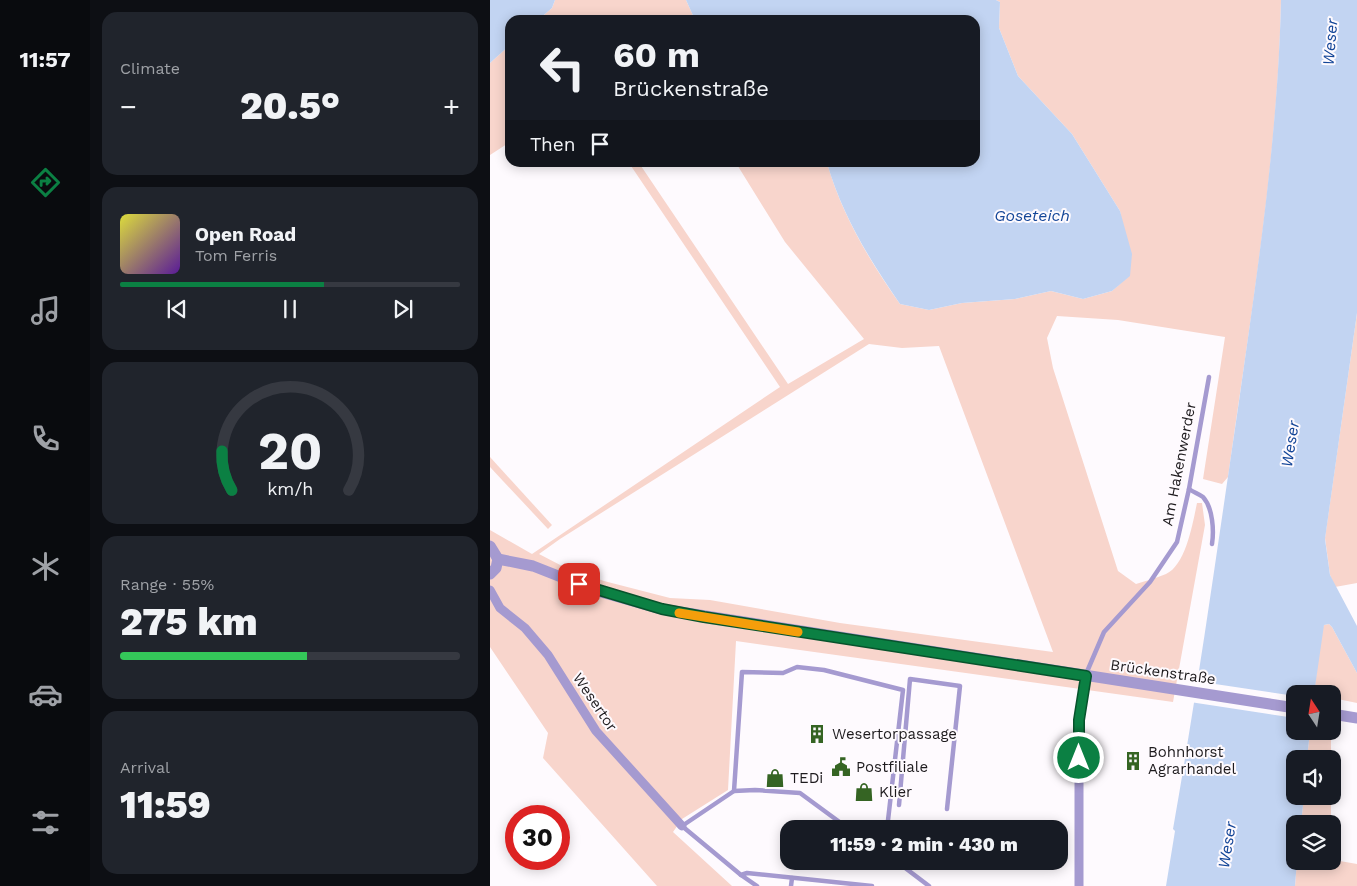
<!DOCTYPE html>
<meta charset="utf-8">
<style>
body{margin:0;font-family:"Work Sans",sans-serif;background:#20242c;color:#f1f3f6;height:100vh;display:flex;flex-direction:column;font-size:19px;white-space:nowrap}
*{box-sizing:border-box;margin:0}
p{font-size:16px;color:#9ea1a6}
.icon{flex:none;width:28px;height:28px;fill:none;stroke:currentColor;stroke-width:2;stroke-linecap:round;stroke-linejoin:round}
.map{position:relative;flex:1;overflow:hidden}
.sheet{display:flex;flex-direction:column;gap:12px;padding:12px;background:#0d0f14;width:400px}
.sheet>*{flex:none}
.banner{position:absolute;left:15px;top:15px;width:475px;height:152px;border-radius:15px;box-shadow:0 2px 12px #0003;background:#171b24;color:#f1f3f6;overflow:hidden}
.needle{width:32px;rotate:348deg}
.buttons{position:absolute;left:796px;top:685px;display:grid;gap:10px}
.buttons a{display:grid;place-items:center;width:55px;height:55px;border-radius:10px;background:#171b24;box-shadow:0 2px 12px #0003;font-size:25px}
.speed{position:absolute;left:15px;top:805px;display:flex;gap:10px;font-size:25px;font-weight:700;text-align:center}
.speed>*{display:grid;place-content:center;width:65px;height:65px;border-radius:50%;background:#171b24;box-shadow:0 2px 12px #0003;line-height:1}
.speed .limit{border:8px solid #d22;background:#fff;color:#111}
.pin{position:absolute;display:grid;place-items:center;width:42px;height:42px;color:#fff;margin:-21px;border-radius:10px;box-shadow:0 2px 8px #0006}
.me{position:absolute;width:55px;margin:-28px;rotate:0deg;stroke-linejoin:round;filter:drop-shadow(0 0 4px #0008)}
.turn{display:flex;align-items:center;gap:18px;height:105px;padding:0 25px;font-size:22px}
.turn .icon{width:65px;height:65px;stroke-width:2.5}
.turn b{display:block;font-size:35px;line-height:42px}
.then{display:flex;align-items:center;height:48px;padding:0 25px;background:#0003;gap:10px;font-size:19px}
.big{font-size:38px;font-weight:800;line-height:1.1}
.sheet .tile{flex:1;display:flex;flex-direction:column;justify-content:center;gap:8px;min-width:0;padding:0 18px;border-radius:15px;background:#20242c}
.sheet .dial{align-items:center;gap:0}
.dial svg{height:130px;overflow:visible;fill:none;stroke:#363941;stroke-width:7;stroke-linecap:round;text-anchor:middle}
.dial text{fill:#f1f3f6;stroke:none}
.song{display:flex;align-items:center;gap:15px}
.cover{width:60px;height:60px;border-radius:8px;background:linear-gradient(135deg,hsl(60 70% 55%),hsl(270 70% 35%))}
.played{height:5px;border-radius:2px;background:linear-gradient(90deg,#0b8043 60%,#363941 60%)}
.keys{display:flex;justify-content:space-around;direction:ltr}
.heat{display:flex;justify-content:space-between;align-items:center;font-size:28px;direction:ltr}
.charge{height:8px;border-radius:4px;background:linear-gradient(90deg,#34c759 55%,#363941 0)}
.trip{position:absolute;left:290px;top:820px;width:288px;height:50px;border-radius:15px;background:#171b24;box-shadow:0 2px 12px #0003;font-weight:800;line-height:50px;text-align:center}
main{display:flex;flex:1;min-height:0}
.dock{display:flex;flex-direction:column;width:90px;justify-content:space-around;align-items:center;background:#090b0e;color:#9ea1a6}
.dock .icon{width:35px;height:35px}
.dock .current{color:#0b8043}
.dock b{font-size:22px;color:#f1f3f6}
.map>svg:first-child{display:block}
.green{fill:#f8d5cc;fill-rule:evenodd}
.water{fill:#c2d4f2}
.pier{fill:#fefafe}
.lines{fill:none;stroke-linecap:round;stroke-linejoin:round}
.service{stroke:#a59ad0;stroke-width:4.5}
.minor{stroke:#a59ad0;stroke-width:9}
.tertiary{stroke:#a59ad0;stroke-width:11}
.route-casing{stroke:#07532c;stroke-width:12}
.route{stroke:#0b8043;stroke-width:9}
.slow{stroke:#f59e0b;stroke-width:9}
.labels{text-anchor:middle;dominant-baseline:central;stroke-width:4;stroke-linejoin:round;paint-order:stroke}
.street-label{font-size:15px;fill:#1e1b1e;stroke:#fefafe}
.poi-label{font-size:15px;fill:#1e1b1e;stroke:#fefafe;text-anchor:start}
.water-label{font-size:16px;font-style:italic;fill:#144698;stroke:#fefafe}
</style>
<main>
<nav class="dock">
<b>11:57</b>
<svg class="icon current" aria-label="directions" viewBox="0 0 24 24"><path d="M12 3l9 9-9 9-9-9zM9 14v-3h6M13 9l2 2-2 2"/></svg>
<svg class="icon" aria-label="music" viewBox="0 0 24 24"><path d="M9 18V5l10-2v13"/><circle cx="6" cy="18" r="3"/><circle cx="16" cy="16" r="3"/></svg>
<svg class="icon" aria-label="phone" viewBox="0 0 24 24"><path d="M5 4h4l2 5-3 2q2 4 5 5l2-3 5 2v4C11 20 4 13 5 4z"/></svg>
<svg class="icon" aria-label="climate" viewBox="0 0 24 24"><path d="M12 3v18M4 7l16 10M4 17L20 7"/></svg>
<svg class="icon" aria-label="car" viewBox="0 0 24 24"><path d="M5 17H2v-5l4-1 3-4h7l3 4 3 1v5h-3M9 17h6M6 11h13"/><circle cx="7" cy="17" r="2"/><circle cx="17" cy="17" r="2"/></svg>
<svg class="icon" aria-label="filters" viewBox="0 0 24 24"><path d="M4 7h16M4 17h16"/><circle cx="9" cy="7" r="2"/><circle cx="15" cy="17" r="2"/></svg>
</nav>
<section class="sheet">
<div class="tile"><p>Climate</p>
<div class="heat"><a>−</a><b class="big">20.5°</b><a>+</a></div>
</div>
<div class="tile">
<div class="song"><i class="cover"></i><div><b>Open Road</b><p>Tom Ferris</p></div></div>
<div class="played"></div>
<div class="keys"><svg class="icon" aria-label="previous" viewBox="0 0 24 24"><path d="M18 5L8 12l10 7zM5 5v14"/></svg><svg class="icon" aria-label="pause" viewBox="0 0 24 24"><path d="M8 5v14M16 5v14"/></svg><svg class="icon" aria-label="next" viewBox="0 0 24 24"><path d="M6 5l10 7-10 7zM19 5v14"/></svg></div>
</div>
<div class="tile dial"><svg viewBox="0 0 100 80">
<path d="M14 69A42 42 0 1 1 86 69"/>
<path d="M14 69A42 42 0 0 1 8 45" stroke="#0b8043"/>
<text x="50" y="56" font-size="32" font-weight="700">20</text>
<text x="50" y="72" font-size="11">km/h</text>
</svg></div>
<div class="tile"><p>Range · 55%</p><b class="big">275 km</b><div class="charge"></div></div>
<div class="tile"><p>Arrival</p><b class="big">11:59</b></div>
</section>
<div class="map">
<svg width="867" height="886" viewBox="0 0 867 886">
<rect width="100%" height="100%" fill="#fefafe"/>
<g class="green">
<path d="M65,0H196L205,20H48L62,8Z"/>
<path d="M506,0H791C788,160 760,319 738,477L732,484L713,479L735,337L628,320L567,316L557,338L563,368L628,571L646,584C655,581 667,578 676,574C696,565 703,522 707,503H712L715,525L683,702L246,641L238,790L192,819L183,832L242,886H167L53,758L58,733L0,647V530L42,554L290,387L139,163H149L298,384L374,339L295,242L246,163H337C352,215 379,260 410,304L439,310L472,303L525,299L561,291L593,299L622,291L640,275L630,211L582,134L528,76L509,28L510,2ZM379,344L412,348L449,346L563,652L350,623L220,600L180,598L114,581L74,567L49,554L70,539Z"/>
<path d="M20,45V142L0,155V63Z"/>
<path d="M867,313V583L845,587L840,575L835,538Z"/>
<path d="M0,457L62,525L58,529L0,467Z"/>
<path d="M839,624L842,627L867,673V703L843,698L842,694H824L831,632L834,625Z"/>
<path d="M820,731H841V759H817Z"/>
<path d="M814,796H841V824H811Z"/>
<path d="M843,846L850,861L867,864V886H805L807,861H842Z"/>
</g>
<g class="water">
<path d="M0,0H65L62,8L48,20H20V45L0,63Z"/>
<path d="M196,0H506L510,2L509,28L528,76L582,134L630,211L642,254L640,276L622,291L593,299L561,291L525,299L472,303L439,310L410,304C379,259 352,215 337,163L485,162V20H205Z"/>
<path d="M791,0H867V313L835,539L840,575L867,626V673L842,627L839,624L834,625L824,694H805V731H820L817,759H805V796H814L811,824H805V861H807L805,886H676L685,831L683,829C708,687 728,544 749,401C768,267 788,135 791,0Z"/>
</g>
<path class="pier" d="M705,681L805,696V718L700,702Z"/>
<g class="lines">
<g class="service">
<path d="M699,489C703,492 709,494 713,497C723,508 724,531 722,544"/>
<path d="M596,674L614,632L660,582L687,542L699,489L719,377"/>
<path d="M244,791L252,672L293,673L307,667L334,670L413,690L397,829"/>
<path d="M409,805L420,679L470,686L457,809"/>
<path d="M359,829L310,793L265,790L244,791L192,826L251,875L257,873L382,886"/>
<path d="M406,861L439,886"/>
<path d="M251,875L267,886"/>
<path d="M301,886L302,878"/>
</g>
<g class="minor">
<path d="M0,590L10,608L35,628L58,655L106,731L192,826"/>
<path d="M589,886V720L596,676"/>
</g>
<g class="tertiary">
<path d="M0,546L8,559L6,568L0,574"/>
<path d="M8,559L43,566L104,590L171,609L805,708"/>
<path d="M842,714L867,718"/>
</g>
</g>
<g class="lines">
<g class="route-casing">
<path id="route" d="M89,584L172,609L214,617L596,676L589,720V758"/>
</g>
<use href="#route" class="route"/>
<path class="slow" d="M189,613L308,632"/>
</g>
<defs>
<g id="building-bare" transform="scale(1.5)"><path d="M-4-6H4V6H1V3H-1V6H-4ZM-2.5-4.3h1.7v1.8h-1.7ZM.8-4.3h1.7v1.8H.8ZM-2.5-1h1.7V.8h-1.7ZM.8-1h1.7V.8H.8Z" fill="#356423" stroke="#fefafe" stroke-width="2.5" paint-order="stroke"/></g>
<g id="civic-bare" transform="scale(1.5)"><path d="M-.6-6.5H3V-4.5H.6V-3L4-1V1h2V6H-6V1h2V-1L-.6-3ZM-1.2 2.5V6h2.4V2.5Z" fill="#356423" stroke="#fefafe" stroke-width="2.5" paint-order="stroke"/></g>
<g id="shop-bare" transform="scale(1.5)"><path d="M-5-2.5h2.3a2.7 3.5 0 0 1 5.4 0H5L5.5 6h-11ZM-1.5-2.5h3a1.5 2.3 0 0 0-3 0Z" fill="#356423" stroke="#fefafe" stroke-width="2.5" paint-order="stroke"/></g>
</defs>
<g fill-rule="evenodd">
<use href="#building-bare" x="327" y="734"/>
<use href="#building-bare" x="643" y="761"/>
<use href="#civic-bare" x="351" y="767"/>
<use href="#shop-bare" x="285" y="778"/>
<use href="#shop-bare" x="374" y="792"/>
</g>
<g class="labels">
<g class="street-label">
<text transform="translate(689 464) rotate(-79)">Am Hakenwerder</text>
<text transform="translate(673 672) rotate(8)">Brückenstraße</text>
<text transform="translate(105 702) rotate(56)">Wesertor</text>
</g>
<g class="poi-label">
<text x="342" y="734">Wesertorpassage</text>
<text x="658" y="752">Bohnhorst<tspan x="658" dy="17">Agrarhandel</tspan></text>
<text x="366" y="767">Postfiliale</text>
<text x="300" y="778">TEDi</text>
<text x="389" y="792">Klier</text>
</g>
<g class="water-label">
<text transform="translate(840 42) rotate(-85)">Weser</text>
<text x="542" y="215">Goseteich</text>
<text transform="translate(800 444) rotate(-81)">Weser</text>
<text transform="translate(737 845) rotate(-81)">Weser</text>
</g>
</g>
</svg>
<div class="buttons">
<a><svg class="needle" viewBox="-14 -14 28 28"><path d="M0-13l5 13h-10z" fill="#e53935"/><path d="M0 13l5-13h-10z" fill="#9ea1a6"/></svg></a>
<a><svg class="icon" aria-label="sound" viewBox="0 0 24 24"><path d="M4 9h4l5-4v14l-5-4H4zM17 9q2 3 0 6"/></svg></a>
<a><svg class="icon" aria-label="layers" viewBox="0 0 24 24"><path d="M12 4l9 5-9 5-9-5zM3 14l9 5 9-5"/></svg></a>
</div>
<div class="speed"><div class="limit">30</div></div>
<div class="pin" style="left:89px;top:584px;background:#d93025"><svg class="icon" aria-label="arrive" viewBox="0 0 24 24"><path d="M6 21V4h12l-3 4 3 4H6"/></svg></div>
<svg class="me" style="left:589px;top:758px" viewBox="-20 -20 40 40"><circle r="17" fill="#0b8043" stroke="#fff" stroke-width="3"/><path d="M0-11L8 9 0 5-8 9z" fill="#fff"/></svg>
<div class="trip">11:59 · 2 min · 430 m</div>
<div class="banner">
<div class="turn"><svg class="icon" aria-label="left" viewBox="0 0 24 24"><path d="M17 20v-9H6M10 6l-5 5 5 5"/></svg><div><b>60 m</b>Brückenstraße</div></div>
<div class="then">Then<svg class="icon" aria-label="arrive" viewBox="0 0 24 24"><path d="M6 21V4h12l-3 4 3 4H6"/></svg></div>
</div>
</div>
</main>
